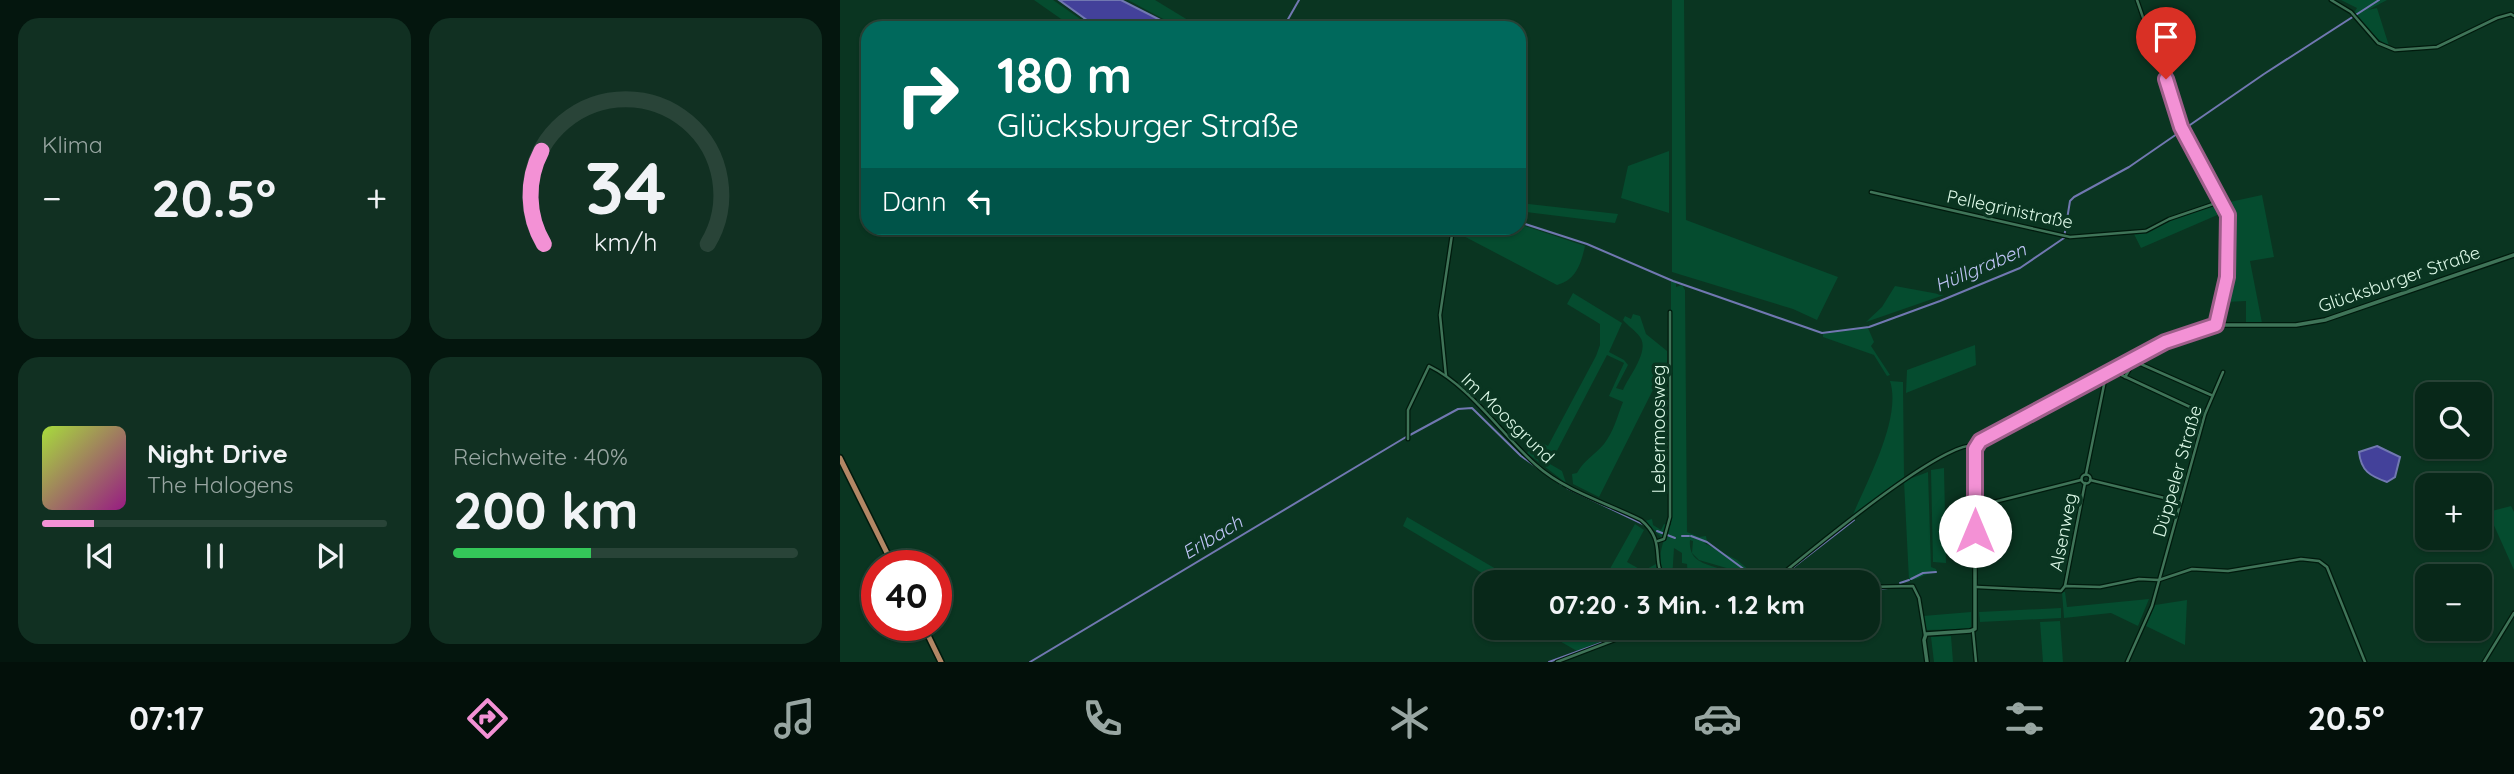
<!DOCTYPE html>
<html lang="de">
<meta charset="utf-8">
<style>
body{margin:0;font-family:Quicksand,sans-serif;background:#113022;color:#f1f3f6;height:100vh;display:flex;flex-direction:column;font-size:26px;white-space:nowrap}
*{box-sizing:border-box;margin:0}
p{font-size:23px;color:#98a6a2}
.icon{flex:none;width:38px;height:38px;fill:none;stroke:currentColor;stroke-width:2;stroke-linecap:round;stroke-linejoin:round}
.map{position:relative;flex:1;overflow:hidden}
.sheet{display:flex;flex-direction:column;gap:18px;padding:18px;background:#04160e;width:840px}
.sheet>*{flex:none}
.top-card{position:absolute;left:21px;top:21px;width:665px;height:214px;border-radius:21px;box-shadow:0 2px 5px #0004,0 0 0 2px #294438;background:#00695c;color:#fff;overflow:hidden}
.fabs{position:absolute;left:1575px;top:382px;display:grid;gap:14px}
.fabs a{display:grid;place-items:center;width:77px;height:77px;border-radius:14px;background:#082819;box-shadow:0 2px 5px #0004,0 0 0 2px #294438;font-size:35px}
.speed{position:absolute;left:21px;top:550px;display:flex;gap:14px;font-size:35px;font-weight:700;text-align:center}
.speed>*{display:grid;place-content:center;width:91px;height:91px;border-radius:50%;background:#082819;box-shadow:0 2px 5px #0004,0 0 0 2px #294438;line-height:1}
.speed .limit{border:10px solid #d22;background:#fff;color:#111}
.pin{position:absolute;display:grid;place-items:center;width:60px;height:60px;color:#fff;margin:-72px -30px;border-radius:50% 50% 50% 0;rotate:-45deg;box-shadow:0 0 7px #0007}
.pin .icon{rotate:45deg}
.me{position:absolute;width:77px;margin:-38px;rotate:0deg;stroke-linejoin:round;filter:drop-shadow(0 0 5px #0008)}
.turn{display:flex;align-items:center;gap:24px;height:147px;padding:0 21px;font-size:32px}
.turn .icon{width:91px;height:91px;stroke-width:2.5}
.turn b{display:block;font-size:49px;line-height:60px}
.then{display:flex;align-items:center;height:66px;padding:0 21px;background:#0003;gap:14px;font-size:26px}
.big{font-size:52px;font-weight:800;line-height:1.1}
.sheet .tile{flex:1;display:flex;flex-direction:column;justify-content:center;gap:10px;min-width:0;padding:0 24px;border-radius:21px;background:#113022}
.sheet .dial{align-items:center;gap:0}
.dial svg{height:182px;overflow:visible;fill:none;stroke:#294438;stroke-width:7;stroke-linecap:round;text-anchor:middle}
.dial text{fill:#f1f3f6;stroke:none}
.song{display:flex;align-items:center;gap:21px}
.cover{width:84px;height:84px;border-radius:10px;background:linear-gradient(135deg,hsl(80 70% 55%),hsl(310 70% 35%))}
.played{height:7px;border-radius:4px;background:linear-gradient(90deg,#f391d5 15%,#294438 15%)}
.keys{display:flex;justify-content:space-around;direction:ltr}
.heat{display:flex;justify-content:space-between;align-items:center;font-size:38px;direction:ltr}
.charge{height:10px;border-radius:5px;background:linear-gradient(90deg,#34c759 40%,#294438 0)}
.sheet .tiles{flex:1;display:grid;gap:18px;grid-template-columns:repeat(2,1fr)}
.trip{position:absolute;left:634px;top:570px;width:406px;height:70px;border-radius:21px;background:#082819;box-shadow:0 2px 5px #0004,0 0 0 2px #294438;font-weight:800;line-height:70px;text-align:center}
.dock{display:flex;height:112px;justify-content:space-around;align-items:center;background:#03100a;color:#98a6a2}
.dock .icon{width:49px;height:49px}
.dock .current{color:#f391d5}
.dock b{font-size:32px;color:#f1f3f6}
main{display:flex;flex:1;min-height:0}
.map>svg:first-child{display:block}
.green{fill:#054c2f}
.water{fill:#43419a;stroke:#7178b1;stroke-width:2}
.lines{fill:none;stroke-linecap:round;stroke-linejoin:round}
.stream{stroke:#7178b1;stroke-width:2}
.minor-casing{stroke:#001a0d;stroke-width:5}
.tertiary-casing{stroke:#001a0d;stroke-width:6}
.primary-casing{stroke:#001a0d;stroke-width:8}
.minor{stroke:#3f7458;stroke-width:2.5}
.tertiary{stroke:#3f7458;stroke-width:3.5}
.primary{stroke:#b28765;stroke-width:5}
.route-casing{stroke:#9e5e8a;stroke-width:18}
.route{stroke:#f391d5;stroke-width:12}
.labels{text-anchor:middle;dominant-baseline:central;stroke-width:7;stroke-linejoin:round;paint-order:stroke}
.street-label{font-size:18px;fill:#ddf9e8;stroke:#0a3521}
.water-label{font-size:19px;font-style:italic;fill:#bdc3f4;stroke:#0a3521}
</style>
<main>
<section class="sheet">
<div class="tiles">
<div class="tile"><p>Klima</p>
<div class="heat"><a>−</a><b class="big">20.5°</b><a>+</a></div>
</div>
<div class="tile dial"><svg viewBox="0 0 100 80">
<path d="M14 69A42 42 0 1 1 86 69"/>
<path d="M14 69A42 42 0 0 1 13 28" stroke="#f391d5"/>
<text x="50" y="56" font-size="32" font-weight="700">34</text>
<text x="50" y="72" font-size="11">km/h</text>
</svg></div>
<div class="tile">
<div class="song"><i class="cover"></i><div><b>Night Drive</b><p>The Halogens</p></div></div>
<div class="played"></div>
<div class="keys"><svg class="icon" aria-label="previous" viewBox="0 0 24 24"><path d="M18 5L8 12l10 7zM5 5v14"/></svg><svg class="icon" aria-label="pause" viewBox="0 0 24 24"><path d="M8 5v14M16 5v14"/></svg><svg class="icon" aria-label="next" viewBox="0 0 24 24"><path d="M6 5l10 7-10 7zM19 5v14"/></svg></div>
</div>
<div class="tile"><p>Reichweite · 40%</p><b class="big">200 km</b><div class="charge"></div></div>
</div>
</section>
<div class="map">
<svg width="1674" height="662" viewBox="0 0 1674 662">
<rect width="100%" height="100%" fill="#0a3521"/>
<g class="green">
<path d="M194,0H213L253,28H234Z"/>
<path d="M288,0H315L361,28H340Z"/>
<path d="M832,0H844L846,220L998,277L977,320L953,309L832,272Z"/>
<path d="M1501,0H1547L1528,10L1537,8L1549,46L1536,38L1514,13L1517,8Z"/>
<path d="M829,151V213L781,198L788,166Z"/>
<path d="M1422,195L1434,257L1410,261L1422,323H1406V301L1385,302C1390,270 1394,235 1385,203Z"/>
<path d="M679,203L778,214L775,223L679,211Z"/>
<path d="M1379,203L1382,204L1384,211L1382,213L1301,248L1294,234L1308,231L1329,220Z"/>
<path d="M679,224L745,246C741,264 736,280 717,285L614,231L615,228H679Z"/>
<path d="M831,280L836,282V287L842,285L845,290L847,532L859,537L866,536L867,542L864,543L897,560L909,570L907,574L859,560L852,553L853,541L850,540C848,562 866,564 884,570L883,574L885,571L908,576L905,581L848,580L847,564L842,563V553L834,548L832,580L829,579C818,567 819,554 824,540L805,521L812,519L813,525L821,530L824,524L831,525Z"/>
<path d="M1055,286L1104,295L1026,322L1042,307Z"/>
<path d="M733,293L782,323L769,352L784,360L788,365L776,388L783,390C789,376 810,351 800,337C796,331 788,326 783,320L785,316L791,319L793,314L800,316L806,334L827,351V362L759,497L733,484L732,474L737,473C744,460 755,455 764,444C774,431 777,417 783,402L769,396L784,363L767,355L710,464L722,471L726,483L687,453L699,441L708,446L756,356L760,345V324L727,304Z"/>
<path d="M1028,328L1034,342L1031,346L1050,375L1047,376L1034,355L983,337V334Z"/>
<path d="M1135,345L1136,365L1066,393L1067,370Z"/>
<path d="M1050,381L1063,382L1064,477L1012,517C1027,481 1062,418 1050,381Z"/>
<path d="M1104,468L1106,563L1093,562L1091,470Z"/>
<path d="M1088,472L1091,567L1096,569L1097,573C1084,572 1078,581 1069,580L1064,481Z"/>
<path d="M1671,506L1674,512V570L1648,512Z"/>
<path d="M567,517L680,583H659L563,526Z"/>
<path d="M795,524L804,530L787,562L803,571L816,564L817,574L824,583H762Z"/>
<path d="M1222,592H1225L1227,607L1309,599L1298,626L1271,613L1224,618Z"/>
<path d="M1347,600L1345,645L1306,626L1315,605Z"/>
<path d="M1221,608V618L1140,622L1139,612Z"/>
<path d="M1131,612V629L1085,630L1083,616Z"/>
<path d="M1220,621L1223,662H1203L1200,622Z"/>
<path d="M697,628H768L764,635L770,639L737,651Z"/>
<path d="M1111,636L1113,662H1094L1091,637Z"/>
</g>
<g class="water">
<path d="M219,0H281L336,28H258Z"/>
<path d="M1537,446L1560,457L1555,477L1547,482C1530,476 1521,471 1519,452Z"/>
</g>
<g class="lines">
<g class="stream">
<path d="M443,28L459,0"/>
<path d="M679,222L747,244L833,281L982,333L1029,327L1100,301L1180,268L1224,238L1230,201L1234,197L1289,167L1424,74L1539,0"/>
<path d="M570,435L618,409L632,408L681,456L722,485"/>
<path d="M727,488L805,525"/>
<path d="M817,531L835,538"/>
<path d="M842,536H849"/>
<path d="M851,536L867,542L905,570L939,573"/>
<path d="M951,569L1014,520"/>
<path d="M1071,579L1083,573L1096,572"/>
<path d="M945,580L983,583"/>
<path d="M925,583L933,581"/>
<path d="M1060,583L1069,580"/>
<path d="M1027,590L1048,588"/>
<path d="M190,662L566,437"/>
<path d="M709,662L761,643"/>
</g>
<g class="minor-casing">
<g id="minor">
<path d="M1297,0L1341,127L1388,215L1387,277L1376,325"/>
<path d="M1491,0L1511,12L1538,43L1555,50L1597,47L1657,18L1671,14L1674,16"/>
<path d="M1031,192L1230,237L1306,231L1329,219L1382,201"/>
<path d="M1293,358L1294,361L1371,395"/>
<path d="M1273,371L1365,414"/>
<path d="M606,376L600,315L613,228"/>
<path d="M1285,377L1294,362"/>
<path d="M568,439V410L589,366C630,386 662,435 696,465C725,491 767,503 801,520C829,543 808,564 828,581"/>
<path d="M1246,474L1266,375"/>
<circle cx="1246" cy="479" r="4.5"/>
<path d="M1250,480L1341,502"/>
<path d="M1134,507L1241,480"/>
<path d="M818,541L824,539L830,517V312"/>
<path d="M937,578C966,555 1106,437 1136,446"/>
<path d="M828,581L909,582L965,577L992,583"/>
<path d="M1225,586L1245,483"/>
<path d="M1027,587L1073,586L1079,598L1085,635"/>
<path d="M1137,587L1221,591L1225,586L1260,587L1299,579L1319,580L1352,569L1388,571L1461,559L1479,561L1487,567L1525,662"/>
<path d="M1133,631L1136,662"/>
<path d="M717,662L806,628"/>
<path d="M1287,662L1312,606L1365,414L1383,372"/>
<path d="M1644,662L1674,613"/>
</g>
</g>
<g class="tertiary-casing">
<path id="tertiary" d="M1087,662L1084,640L1086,634L1130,631L1135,629V449L1143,438L1325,342L1376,325H1456L1485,320L1674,255"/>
</g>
<g class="primary-casing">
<g id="primary">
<path d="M0,458L53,565"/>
<path d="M83,625L101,662"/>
</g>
</g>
<use href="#minor" class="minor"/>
<use href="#tertiary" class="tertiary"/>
<use href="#primary" class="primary"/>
</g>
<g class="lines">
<g class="route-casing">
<path id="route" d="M1135,531V449L1140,441L1325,342L1376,325L1387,277L1388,215L1341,127L1326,79"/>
</g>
<use href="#route" class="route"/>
</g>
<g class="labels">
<g class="street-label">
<text transform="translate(1170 209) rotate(12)">Pellegrinistraße</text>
<text transform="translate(1559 279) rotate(-19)">Glücksburger Straße</text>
<text transform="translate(668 418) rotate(44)">Im Moosgrund</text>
<text transform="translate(818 429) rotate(-90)">Lebermoosweg</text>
<text transform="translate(1337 471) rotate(-74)">Düppeler Straße</text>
<text transform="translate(1223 532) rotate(-79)">Alsenweg</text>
</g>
<g class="water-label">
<text transform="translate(1140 267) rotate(-23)">Hüllgraben</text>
<text transform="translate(372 537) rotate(-31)">Erlbach</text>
</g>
</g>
</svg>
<div class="fabs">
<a><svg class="icon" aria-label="search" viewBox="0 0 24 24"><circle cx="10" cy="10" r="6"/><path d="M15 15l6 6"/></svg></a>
<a>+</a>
<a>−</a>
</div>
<div class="speed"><div class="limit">40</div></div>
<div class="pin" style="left:1326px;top:79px;background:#d93025"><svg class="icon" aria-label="arrive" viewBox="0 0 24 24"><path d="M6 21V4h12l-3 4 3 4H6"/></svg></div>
<svg class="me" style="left:1135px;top:531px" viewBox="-20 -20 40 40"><circle r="19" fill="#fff"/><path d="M0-13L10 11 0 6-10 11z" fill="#f391d5"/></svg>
<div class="trip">07:20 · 3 Min. · 1.2 km</div>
<div class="top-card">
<div class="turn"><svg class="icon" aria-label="right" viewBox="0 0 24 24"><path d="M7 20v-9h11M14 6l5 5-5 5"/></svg><div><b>180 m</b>Glücksburger Straße</div></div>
<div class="then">Dann<svg class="icon" aria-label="left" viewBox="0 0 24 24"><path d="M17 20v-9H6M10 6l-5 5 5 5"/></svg></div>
</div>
</div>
</main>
<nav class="dock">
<b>07:17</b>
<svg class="icon current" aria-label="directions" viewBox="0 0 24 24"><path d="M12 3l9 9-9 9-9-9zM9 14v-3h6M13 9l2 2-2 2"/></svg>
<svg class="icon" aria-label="music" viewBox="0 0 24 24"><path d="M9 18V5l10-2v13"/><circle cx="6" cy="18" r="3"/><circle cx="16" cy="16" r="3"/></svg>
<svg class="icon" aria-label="phone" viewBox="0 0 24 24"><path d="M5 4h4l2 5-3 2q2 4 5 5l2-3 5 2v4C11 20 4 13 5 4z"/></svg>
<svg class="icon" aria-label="climate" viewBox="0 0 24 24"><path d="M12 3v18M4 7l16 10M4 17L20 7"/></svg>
<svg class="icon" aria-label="car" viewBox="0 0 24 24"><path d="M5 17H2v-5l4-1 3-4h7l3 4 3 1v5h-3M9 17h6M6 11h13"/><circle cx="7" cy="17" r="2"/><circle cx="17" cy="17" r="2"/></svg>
<svg class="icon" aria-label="filters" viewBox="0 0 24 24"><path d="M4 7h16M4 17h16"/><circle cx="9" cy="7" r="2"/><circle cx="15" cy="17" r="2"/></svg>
<b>20.5°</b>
</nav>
